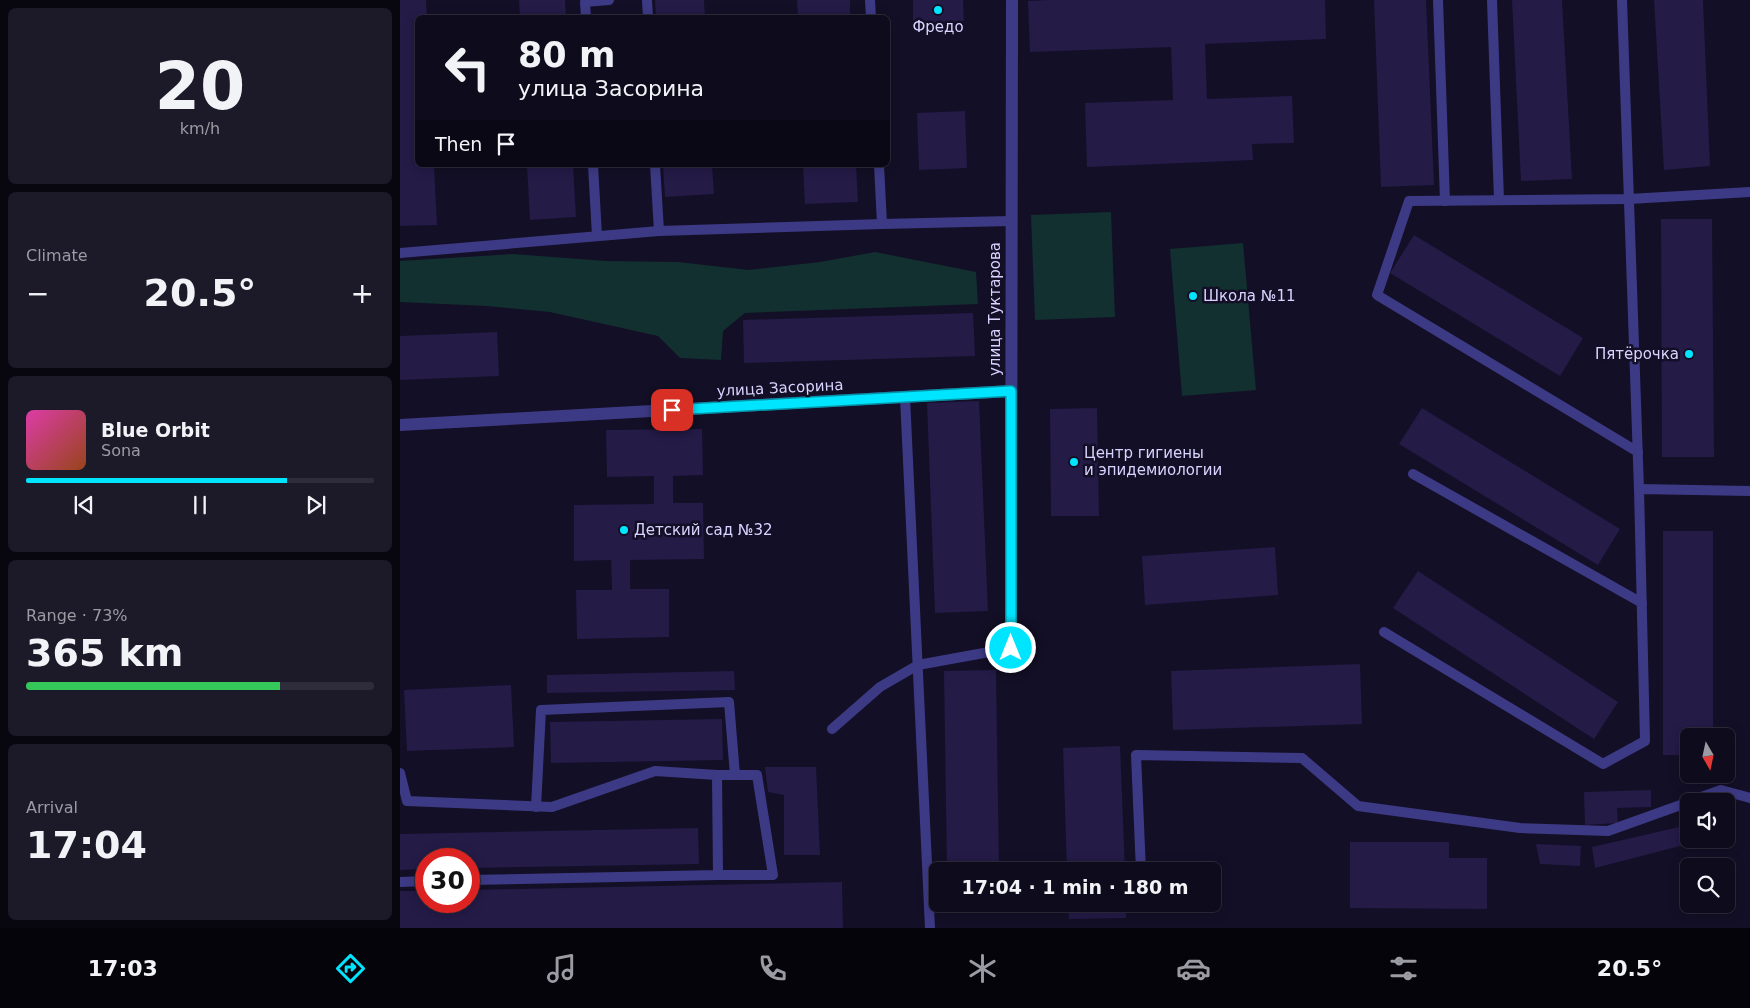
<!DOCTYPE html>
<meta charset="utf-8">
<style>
body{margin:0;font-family:"DejaVu Sans",sans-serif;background:#1c1929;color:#f1f3f6;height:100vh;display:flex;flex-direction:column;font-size:19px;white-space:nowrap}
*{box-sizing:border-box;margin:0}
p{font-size:16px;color:#9b9ba3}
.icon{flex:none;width:28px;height:28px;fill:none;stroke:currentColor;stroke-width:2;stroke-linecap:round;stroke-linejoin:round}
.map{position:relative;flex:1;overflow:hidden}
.sheet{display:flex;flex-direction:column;gap:8px;padding:8px;background:#08060f;width:400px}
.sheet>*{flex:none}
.hud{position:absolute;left:15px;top:15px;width:475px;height:152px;border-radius:8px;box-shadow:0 2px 12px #0003,0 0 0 1px #2e2b3b;background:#0e0b1c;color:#f1f3f6;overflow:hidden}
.needle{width:32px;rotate:171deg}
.buttons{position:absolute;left:1280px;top:728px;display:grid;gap:10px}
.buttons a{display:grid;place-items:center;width:55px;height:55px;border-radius:8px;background:#0e0b1c;box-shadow:0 2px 12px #0003,0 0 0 1px #2e2b3b;font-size:25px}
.speed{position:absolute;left:15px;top:848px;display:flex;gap:10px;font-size:25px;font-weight:700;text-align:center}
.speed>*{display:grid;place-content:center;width:65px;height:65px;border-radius:50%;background:#0e0b1c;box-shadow:0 2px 12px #0003,0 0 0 1px #2e2b3b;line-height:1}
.speed .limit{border:8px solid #d22;background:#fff;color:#111}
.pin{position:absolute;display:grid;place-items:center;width:42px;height:42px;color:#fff;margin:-21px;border-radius:10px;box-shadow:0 2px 8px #0006}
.me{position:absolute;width:55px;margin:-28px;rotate:0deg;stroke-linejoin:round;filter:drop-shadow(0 0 4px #0008)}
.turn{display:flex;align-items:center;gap:18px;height:105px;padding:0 20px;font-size:22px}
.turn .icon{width:65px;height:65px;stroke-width:2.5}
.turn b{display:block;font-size:35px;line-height:42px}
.then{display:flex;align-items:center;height:48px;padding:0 20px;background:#0003;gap:10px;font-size:19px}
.big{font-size:38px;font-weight:600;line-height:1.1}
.sheet .widget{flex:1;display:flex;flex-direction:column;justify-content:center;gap:8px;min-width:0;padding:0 18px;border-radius:8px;background:#1c1929}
.sheet .dial{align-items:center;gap:0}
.dial b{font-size:65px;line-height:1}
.song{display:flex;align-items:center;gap:15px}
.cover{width:60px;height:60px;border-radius:8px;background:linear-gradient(135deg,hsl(320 70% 55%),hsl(20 70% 35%))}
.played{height:5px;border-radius:2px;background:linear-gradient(90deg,#00e5ff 75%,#2e2b3b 75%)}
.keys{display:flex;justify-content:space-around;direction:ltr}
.heat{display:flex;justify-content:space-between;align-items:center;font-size:28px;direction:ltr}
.charge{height:8px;border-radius:4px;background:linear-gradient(90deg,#34c759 73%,#2e2b3b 0)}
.trip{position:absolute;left:529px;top:862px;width:292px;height:50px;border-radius:8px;background:#0e0b1c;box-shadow:0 2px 12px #0003,0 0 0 1px #2e2b3b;font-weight:600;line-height:50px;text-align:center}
.dock{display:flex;height:80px;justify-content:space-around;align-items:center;background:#06040b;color:#9b9ba3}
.dock .icon{width:35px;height:35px}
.dock .selected{color:#00e5ff}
.dock b{font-size:22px;color:#f1f3f6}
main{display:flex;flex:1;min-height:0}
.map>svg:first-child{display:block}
.green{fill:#12302f}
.building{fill:#241b47}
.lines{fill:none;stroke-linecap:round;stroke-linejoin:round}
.service{stroke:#3d3a85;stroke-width:10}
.minor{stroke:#3d3a85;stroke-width:12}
.route-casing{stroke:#0095a6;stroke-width:12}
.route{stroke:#00e5ff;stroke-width:9}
.poi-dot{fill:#00e5ff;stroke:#130f26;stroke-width:2}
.labels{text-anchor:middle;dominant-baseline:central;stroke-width:5;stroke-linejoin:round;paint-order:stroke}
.poi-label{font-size:15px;fill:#d9d4ff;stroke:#130f26;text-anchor:start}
.street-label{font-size:15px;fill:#d9d4ff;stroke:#130f26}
</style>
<main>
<section class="sheet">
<div class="widget dial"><b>20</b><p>km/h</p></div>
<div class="widget"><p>Climate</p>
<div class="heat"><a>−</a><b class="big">20.5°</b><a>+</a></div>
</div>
<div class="widget">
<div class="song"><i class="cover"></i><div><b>Blue Orbit</b><p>Sona</p></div></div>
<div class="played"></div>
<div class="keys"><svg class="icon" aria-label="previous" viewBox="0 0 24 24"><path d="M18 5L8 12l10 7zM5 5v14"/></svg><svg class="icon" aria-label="pause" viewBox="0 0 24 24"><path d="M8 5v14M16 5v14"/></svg><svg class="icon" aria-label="next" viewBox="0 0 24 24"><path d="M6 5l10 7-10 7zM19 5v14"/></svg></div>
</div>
<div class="widget"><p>Range · 73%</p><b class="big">365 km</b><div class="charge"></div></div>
<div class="widget"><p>Arrival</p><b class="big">17:04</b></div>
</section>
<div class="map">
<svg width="1350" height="928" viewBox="0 0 1350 928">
<rect width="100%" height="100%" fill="#130f26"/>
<g class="green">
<path d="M711,212L715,317L635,320L631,215Z"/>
<path d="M843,243L856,390L782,396L770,249Z"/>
<path d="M475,252L576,272L578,304L345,313L323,331L321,360L280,358L258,336L150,312L87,306L0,302V261L113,254L206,261L278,262L349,270L420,262Z"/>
</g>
<g class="building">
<path d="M0,0H26L27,18H18V165H34L37,225L0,226Z"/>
<path d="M119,0H165L166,18H120Z"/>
<path d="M255,0H304L305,18H256Z"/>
<path d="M397,0H450V18H398Z"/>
<path d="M513,0H563L564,21L513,23Z"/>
<path d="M648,0H925L926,39L805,44L807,99L892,96L894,143L852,144L853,160L687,167L685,103L773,100L771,47L630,52L628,1Z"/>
<path d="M974,0H1026L1034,185L981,187Z"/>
<path d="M1112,0H1162L1172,179L1121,181Z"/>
<path d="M1254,0H1303L1310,166L1264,170Z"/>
<path d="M565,111L567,168L519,170L517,113Z"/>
<path d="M127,165H173L176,217L130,220Z"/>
<path d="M263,165H312L314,194L265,197Z"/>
<path d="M403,165H456L458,202L405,204Z"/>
<path d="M1261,219H1312L1314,457H1262Z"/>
<path d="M1014,235L1183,338L1160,376L990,273Z"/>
<path d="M573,313L575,356L344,363L343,320Z"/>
<path d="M97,332L99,376L0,380V336Z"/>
<path d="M579,401L588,611L535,613L527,403Z"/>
<path d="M697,408L699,516H651L650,409Z"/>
<path d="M1022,408L1220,529L1198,565L999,444Z"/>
<path d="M302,429L303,475L273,476V503H303L304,559L230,560V589H269V637L177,639L176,590H212L211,560L174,561V505L254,504V476L207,477L206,430Z"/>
<path d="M1263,531H1313V736H1289V755H1263Z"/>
<path d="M875,547L878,595L745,605L742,556Z"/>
<path d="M1018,571L1218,702L1194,739L993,608Z"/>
<path d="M960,664L962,724L773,730L771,671Z"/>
<path d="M596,670L599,871H547L544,671Z"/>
<path d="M334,671L335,690L147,693V675Z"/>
<path d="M111,685L114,747L7,751L4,690Z"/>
<path d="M322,719L323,760L151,763L150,722Z"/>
<path d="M720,746L725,871H667L663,748Z"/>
<path d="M365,767H416L420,855H384V795L368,792Z"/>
<path d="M1251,790V807L1217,808L1218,823L1185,825L1184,792Z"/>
<path d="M1289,814V839H1307L1195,868L1192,847L1279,827V815Z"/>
<path d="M298,828L299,864L69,868V859H26V869L0,870V834Z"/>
<path d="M950,842H1049V858H1087V909L950,908Z"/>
<path d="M1136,844L1181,846L1180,866L1140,864Z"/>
<path d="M442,882L443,928H0V891H26V901H69V890Z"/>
<path d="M668,904H726V918L669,919Z"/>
</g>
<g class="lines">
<g class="service">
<path d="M247,0L248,18"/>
<path d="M470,0L471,18"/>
<path d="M1038,0L1045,201"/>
<path d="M1092,0L1099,200"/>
<path d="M1222,0L1239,489"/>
<path d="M186,18L185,2L209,0"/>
<path d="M193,165L197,236"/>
<path d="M255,165L259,231"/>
<path d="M479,165L482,224L611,221"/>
<path d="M0,253L259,231L482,224"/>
<path d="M505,397L530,928"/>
<path d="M1238,452L977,295L1009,201L1229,199L1350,192"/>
<path d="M1013,474L1242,603"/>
<path d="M984,632L1203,764L1245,741L1239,489L1350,491"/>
<path d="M432,729L480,687L518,665L611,648"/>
<path d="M0,773L7,801L152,807L255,771L317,775L318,875L69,880"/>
<path d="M317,775H357L373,875H318"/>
<path d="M1290,801L1321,790L1350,798"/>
<path d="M136,807L141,710L329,702L335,775"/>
<path d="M741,871L736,755L902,758L958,806L1120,828L1208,831L1289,802"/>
<path d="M0,882L26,881"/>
</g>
<g class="minor">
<path d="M0,425L611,391"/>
<path d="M611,648L612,0"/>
</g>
</g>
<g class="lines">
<g class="route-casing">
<path id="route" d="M272,410L611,391V648"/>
</g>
<use href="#route" class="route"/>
</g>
<g class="poi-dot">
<circle cx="538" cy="10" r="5"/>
<circle cx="793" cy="296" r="5"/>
<circle cx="1289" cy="354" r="5"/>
<circle cx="674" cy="462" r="5"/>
<circle cx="224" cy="530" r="5"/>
</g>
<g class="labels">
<g class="poi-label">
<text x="538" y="27" text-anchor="middle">Фредо</text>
<text x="803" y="296">Школа №11</text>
<text x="1279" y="354" text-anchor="end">Пятёрочка</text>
<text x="684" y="453">Центр гигиены<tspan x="684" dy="17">и эпидемиологии</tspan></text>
<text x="234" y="530">Детский сад №32</text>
</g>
<g class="street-label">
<text transform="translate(595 309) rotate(-90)">улица Туктарова</text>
<text transform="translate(380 388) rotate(-3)">улица Засорина</text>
</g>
</g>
</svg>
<div class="buttons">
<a><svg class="needle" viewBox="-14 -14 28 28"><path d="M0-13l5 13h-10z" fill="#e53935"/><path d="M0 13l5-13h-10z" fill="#9b9ba3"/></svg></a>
<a><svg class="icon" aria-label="sound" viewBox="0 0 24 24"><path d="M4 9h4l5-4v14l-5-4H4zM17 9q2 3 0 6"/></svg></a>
<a><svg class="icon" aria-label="search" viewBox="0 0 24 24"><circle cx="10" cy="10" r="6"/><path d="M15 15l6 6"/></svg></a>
</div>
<div class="speed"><div class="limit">30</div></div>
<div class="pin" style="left:272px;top:410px;background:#d93025"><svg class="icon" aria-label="arrive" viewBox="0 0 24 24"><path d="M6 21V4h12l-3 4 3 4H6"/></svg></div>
<svg class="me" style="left:611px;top:648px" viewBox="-20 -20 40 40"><circle r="17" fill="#00e5ff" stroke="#fff" stroke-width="3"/><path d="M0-11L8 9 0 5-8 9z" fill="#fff"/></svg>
<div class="trip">17:04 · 1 min · 180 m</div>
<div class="hud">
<div class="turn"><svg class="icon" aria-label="left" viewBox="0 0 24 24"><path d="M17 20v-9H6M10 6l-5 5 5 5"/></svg><div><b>80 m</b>улица Засорина</div></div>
<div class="then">Then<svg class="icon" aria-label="arrive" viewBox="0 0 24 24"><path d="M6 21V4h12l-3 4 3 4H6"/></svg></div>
</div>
</div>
</main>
<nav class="dock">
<b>17:03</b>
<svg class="icon selected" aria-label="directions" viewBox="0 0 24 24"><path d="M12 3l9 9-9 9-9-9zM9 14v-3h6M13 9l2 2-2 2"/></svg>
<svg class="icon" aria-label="music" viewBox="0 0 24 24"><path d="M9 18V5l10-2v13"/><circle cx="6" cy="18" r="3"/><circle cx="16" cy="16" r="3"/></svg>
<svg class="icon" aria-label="phone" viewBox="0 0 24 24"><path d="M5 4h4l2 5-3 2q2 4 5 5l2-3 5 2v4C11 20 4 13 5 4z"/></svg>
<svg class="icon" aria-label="climate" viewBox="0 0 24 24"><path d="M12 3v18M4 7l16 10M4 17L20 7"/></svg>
<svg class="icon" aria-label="car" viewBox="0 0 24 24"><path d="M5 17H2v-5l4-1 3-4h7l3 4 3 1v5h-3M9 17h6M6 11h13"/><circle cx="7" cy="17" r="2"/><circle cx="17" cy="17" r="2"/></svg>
<svg class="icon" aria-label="filters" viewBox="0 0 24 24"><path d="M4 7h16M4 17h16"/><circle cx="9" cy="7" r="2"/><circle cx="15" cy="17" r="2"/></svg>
<b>20.5°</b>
</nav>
